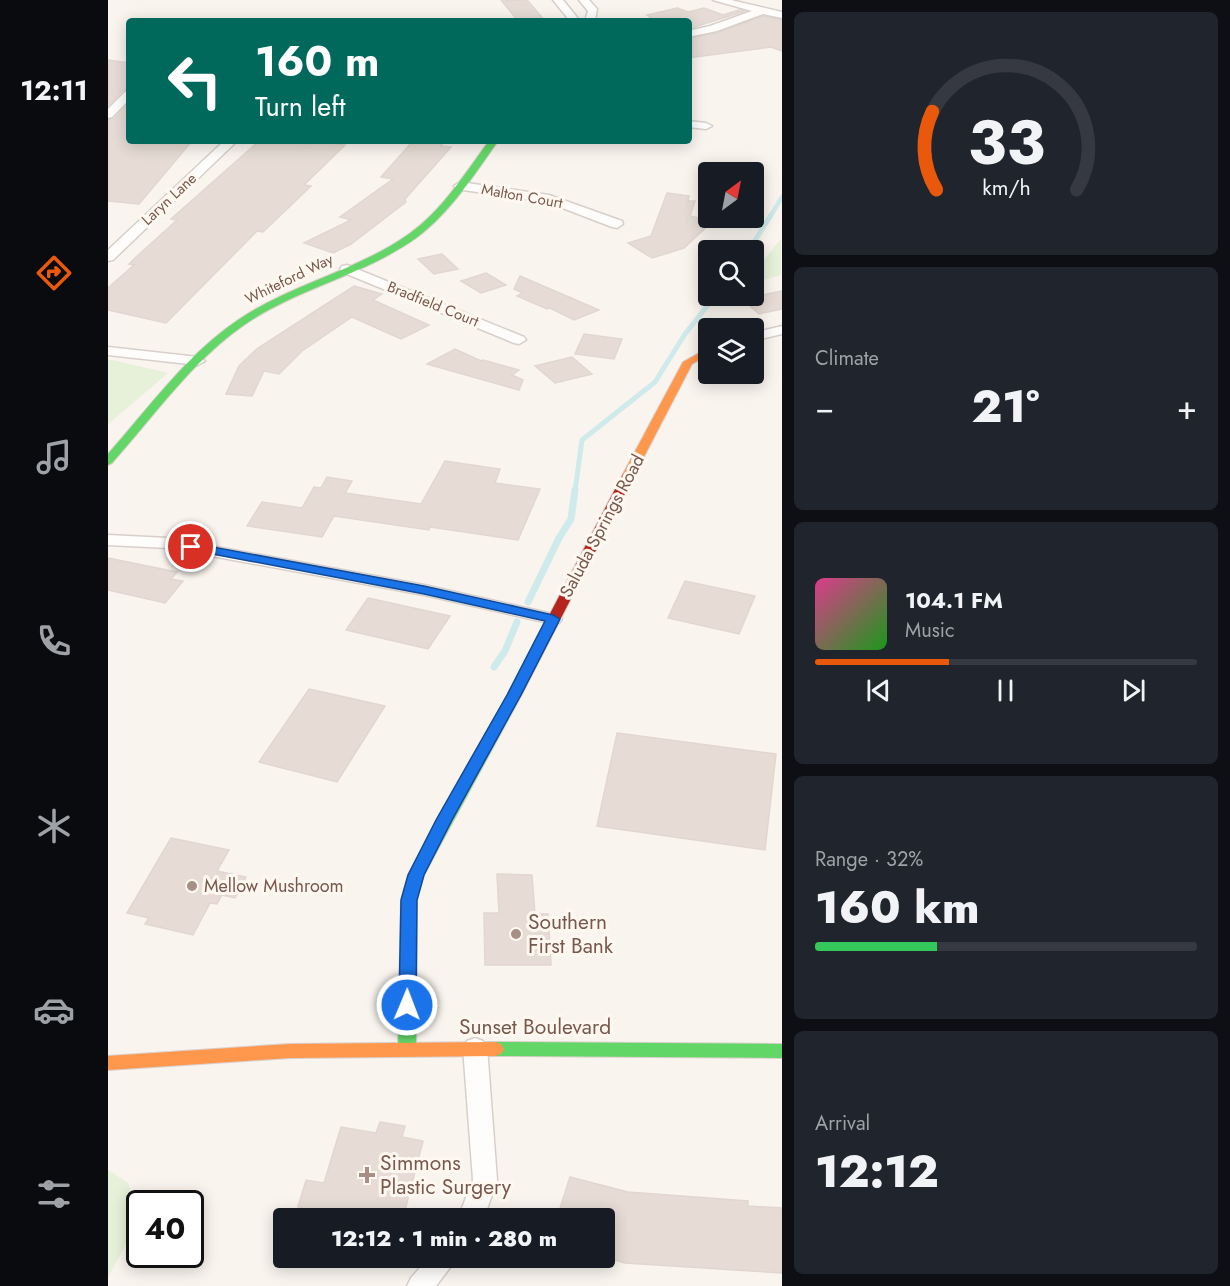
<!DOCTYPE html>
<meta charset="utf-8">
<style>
body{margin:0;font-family:Jost,sans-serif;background:#20242c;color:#f1f3f6;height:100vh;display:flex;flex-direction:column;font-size:22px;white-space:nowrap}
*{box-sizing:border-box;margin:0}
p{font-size:20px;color:#9ea1a6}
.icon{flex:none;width:33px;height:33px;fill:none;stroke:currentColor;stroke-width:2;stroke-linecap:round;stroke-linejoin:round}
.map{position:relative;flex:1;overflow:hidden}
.side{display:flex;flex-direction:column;gap:12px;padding:12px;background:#0d0f14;width:448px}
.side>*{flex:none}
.hud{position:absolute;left:18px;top:18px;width:566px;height:126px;border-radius:6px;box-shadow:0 3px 15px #0003;background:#00695c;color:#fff;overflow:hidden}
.needle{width:39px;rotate:32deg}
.tools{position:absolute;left:590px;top:162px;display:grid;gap:12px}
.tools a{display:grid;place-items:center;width:66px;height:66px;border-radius:6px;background:#171b24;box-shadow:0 3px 15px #0003;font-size:30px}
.speed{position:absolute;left:18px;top:1190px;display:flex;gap:12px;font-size:30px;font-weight:700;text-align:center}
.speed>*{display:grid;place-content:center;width:78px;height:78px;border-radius:50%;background:#171b24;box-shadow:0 3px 15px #0003;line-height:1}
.speed .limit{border:3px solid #111;border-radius:9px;background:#fff;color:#111}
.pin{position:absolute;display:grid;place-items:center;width:51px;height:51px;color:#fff;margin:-26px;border:3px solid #fff;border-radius:50%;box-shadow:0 2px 6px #0007}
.me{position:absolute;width:66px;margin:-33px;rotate:1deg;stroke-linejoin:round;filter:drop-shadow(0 0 4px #0008)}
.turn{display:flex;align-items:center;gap:21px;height:126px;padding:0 30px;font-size:27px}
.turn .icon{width:78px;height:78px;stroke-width:2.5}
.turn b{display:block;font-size:42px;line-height:51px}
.big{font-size:45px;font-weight:800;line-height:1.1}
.side .widget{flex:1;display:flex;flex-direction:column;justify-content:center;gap:9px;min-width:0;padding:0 21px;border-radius:9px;background:#20242c}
.side .dial{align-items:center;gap:0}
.dial svg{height:156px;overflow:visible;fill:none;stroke:#363941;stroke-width:7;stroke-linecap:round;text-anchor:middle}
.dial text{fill:#f1f3f6;stroke:none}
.song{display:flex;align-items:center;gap:18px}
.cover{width:72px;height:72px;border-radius:9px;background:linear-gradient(135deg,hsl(330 70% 55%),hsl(120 70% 35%))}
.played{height:6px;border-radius:3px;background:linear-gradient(90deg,#ea580c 35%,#363941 35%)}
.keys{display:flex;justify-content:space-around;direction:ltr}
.heat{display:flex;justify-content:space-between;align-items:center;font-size:33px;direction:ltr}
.charge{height:9px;border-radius:4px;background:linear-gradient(90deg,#34c759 32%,#363941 0)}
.trip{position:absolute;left:165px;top:1208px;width:342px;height:60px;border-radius:6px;background:#171b24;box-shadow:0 3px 15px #0003;font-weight:800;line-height:60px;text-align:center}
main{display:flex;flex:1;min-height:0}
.tab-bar{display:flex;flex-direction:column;width:108px;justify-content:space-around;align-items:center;background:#090b0e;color:#9ea1a6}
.tab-bar .icon{width:42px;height:42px}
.tab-bar .current{color:#ea580c}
.tab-bar b{font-size:27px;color:#f1f3f6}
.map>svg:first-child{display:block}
.green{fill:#e7f0d9}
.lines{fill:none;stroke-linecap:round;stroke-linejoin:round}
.stream-far2{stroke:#cfeaea;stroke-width:4.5}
.stream-far1{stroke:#cfeaea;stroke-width:5}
.stream{stroke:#cfeaea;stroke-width:7}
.building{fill:#e6dcd5;stroke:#e2d6d0;stroke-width:1.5}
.street-casing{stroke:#d8cfca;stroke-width:3}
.fast-casing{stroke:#d9cfca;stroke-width:2}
.slow-casing{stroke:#d9cfca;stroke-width:2}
.jam-casing{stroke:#d9cfca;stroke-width:2}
.street{fill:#fefdfc;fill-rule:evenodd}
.fast{fill:#63d668;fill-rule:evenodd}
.slow{fill:#ff974d;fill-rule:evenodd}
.jam{fill:#b3261e;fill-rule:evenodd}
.route{fill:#1a73e8;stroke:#114b97;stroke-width:1.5}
.poi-dot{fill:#a68f85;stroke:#fff8f1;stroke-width:2}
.labels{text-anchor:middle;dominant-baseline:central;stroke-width:6;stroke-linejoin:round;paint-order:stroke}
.far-street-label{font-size:15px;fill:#79584c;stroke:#fff8f1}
.street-label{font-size:18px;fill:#79584c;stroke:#fff8f1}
.poi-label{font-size:18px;fill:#79584c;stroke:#fff8f1;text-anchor:start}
.near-poi-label{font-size:21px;fill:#79584c;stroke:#fff8f1;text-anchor:start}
.near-street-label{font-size:21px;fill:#79584c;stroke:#fff8f1}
</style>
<main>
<nav class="tab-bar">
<b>12:11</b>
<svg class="icon current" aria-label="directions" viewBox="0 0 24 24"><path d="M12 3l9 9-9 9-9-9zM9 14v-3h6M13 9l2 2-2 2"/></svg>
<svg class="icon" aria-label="music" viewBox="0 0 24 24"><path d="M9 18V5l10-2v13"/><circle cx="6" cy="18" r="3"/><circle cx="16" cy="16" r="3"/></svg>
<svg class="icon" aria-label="phone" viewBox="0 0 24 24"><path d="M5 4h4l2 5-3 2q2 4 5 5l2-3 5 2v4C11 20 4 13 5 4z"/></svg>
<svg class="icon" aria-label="climate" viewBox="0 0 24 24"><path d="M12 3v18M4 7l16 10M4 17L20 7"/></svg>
<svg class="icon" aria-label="car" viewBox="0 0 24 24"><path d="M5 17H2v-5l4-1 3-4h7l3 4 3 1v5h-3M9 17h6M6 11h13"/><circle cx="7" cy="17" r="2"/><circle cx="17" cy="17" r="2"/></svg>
<svg class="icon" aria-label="filters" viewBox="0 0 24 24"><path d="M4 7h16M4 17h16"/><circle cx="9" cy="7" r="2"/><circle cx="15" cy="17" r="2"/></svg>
</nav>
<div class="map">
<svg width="674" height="1286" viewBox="0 0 674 1286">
<rect width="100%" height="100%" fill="#f9f4ee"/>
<g class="green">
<path d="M673,239V275L645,283V273Z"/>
<path d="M0,359L60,373L0,424Z"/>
<path d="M0,1170L20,1183L32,1219L0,1277Z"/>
</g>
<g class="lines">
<path class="stream-far2" d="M662,217L674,197"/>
<g class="stream-far1">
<path d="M641,250L663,215"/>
<path d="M467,491L474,440L547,382L577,334L607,296"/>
</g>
<g class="stream">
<path d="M420,602L451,538L463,519L467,490"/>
<path d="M386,667L397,651L409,622"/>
</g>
</g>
<g class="building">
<path d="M393,0H419L437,21H410Z"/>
<path d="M569,8L580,12L596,8L615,15L631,10L637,11L580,29V21H548L539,15Z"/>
<path d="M655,16L674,20V51L663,47L580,58V39L609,33Z"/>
<path d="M0,60L21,63V89L15,90L0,106Z"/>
<path d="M21,103V141H84L31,204L0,201V120L6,119Z"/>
<path d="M151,141L203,144L207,141L237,145L196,185L203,186L155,232L149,231L58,323L0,310V288L26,265L21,264L26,259L69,220L63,219Z"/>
<path d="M305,141H336L333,146L343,147L297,199L298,202L243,244L225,253L196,243L243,220L232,217L285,179L273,177Z"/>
<path d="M559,193L581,196L580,201H587L582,216L605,221L576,248L544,258L520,243L543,236Z"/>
<path d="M334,254L350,269L326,274L310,259Z"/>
<path d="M378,273L398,285L373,293L353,281Z"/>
<path d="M412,276L491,310L466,320L442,308L439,309L409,296L415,293L406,289Z"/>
<path d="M246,286L274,294L265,300L321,325L293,339L244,317L194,351L171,374L156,371L144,396L118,394L131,366L150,348Z"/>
<path d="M674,291V309L651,314L634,299Z"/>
<path d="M476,334L514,339L506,359L467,354Z"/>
<path d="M347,349L373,361L375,360L411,370L404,375L415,380L411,390L319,364Z"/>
<path d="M464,357L484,374L447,383L427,366Z"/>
<path d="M337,461L392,469L387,483L432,489L410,540L322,527L321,530L226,516L214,537L139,526L154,502L194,508L206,487L213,488L219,477L244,481L237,493L313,504Z"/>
<path d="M0,558L69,572L63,579L75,581L57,603L0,590Z"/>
<path d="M577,581L647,596L631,634L560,618Z"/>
<path d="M260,598L342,616L320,649L238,630Z"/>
<path d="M201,689L277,706L229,782L151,762Z"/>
<path d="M509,733L668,754L657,850L489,826Z"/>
<path d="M63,838L121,850L109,871L138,877L127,898L114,895L109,904L102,903L85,935L37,924L41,918L19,913Z"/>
<path d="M389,874L424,875L427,914H440L443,965H377L376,913H391Z"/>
<path d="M272,1122L297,1126L294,1137L315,1141L295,1218H253L190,1207L198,1180L216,1183L233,1127L268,1133Z"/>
<path d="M462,1177L520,1192L640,1201V1206L674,1208V1273L517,1263L496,1257V1218H449Z"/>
</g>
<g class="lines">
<g class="street-casing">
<g id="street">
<path d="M445,0H455L472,21H462Z"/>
<path d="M471,0H481L489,9L487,21H477L480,11Z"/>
<path d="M605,0H623L674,12V18L655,14L609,31L580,37V31L602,26L644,11Z"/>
<path d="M21,91V100L4,117L0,118V109L17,92Z"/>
<path d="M580,121L598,123L604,126L598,129L580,127Z"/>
<path d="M116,141H129L5,260L0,261V250Z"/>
<path d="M352,182L441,195L514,221L515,224L509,228L504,227L439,202L348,189L346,186Z"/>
<path d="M239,265L416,337L418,340L411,344L406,343L234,272L232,269L234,266Z"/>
<path d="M674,326V334L645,341V333Z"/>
<path d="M0,347L90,357L97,361L90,365L0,355Z"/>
<path d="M0,535L60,538L316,585L445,614L451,615L454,619L451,623L445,624L316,595L60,548L0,545Z"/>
<path d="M367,1038L375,1041L379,1047L389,1180L376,1218H350L365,1180L355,1047L359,1041Z"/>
<path d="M321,1257H350L328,1286H299L303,1278Z"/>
</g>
</g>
<g class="fast-casing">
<g id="fast">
<path d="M381,141H390C366,175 342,213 308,238C255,276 189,288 136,325C84,361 46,416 4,463L0,465V454C41,408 78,355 130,320C183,284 249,271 301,234C335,210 357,173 381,141Z"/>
<path d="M407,690L414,694L316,875L309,900L308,1048L305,1053L299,1055L293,1053L290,1048L293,900L300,875L400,694Z"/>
<path d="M387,1042L674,1044V1058L387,1056L381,1054L378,1049L381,1044Z"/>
</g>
</g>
<g class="slow-casing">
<g id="slow">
<path d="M600,348V355L584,364L527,474L521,478L517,477L515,474L575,362Z"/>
<path d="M387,1042L393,1044L396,1049L393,1054L387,1056L182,1058L0,1070V1056L182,1044Z"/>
</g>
</g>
<g class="jam-casing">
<path id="jam" d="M521,470L527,474L414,694L412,697H402L400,694L515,474Z"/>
</g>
<use href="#street" class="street"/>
<use href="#fast" class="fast"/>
<use href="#slow" class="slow"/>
<use href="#jam" class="jam"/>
</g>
<path class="route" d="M83,543L316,586L445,615L452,619L413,695L344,820L316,875L309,900L308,1005L305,1010L299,1012L293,1010L291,1005L293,900L300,875L328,820L399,695L437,621L316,594L78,549L77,547L78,544Z"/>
<g class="poi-dot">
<circle cx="84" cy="886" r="6"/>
<circle cx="408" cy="934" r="6"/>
<path d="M256 1166h6v6h6v6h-6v6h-6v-6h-6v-6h6z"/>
</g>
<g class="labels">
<g class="far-street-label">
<text transform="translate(414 196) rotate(10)">Malton Court</text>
<text transform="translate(61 199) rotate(-43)">Laryn Lane</text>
<text transform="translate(181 279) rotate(-26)">Whiteford Way</text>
<text transform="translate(325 304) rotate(22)">Bradfield Court</text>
</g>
<g class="street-label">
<text transform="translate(494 526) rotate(-62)">Saluda Springs Road</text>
</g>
<g class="poi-label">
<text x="96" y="886">Mellow Mushroom</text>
</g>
<g class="near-poi-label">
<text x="420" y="922">Southern<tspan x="420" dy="24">First Bank</tspan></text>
<text x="272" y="1163">Simmons<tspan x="272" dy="24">Plastic Surgery</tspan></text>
</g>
<g class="near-street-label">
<text x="427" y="1027">Sunset Boulevard</text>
</g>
</g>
</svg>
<div class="tools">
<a><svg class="needle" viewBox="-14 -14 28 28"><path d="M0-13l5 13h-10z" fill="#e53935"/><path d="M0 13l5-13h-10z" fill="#9ea1a6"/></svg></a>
<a><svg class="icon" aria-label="search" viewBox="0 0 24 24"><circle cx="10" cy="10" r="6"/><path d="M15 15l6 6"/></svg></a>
<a><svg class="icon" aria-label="layers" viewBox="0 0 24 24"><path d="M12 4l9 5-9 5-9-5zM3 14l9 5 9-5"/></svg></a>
</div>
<div class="speed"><div class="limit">40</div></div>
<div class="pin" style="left:83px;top:547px;background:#d93025"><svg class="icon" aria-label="arrive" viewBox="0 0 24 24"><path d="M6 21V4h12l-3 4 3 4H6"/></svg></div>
<svg class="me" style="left:299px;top:1005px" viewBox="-20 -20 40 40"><circle r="17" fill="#1a73e8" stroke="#fff" stroke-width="3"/><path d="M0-11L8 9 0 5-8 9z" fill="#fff"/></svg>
<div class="trip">12:12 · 1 min · 280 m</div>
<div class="hud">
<div class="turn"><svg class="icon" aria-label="left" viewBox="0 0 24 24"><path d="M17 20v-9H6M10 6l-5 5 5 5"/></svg><div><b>160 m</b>Turn left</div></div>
</div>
</div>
<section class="side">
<div class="widget dial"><svg viewBox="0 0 100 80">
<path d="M14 69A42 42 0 1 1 86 69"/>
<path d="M14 69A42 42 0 0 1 12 29" stroke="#ea580c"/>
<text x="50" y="56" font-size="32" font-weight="700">33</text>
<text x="50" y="72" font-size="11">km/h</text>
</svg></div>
<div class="widget"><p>Climate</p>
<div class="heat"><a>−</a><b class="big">21°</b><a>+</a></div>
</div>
<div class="widget">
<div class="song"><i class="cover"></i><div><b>104.1 FM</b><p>Music</p></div></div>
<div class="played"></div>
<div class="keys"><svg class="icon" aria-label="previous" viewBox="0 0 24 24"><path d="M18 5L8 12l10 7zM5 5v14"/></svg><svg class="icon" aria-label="pause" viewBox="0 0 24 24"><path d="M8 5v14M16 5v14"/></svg><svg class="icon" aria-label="next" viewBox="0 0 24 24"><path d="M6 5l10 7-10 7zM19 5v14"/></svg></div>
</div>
<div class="widget"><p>Range · 32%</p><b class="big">160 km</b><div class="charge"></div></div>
<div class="widget"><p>Arrival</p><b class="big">12:12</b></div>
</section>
</main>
